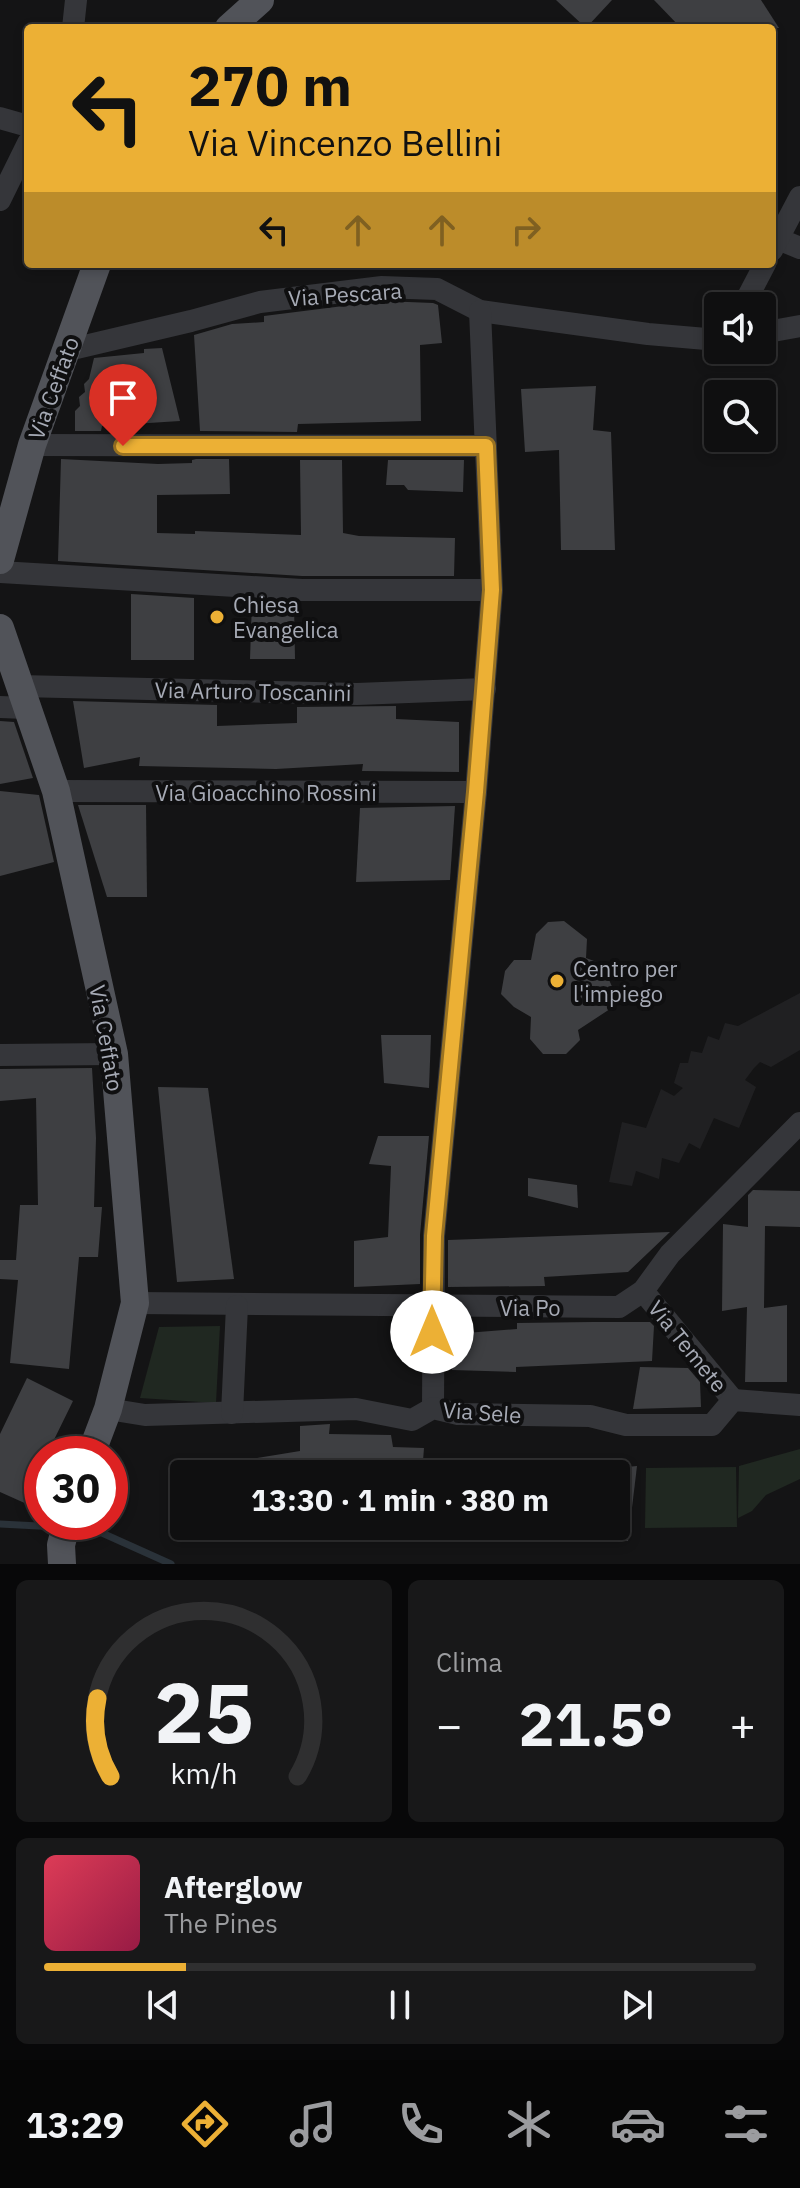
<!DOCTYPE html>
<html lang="it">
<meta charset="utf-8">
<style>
body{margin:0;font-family:"IBM Plex Sans",sans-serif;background:#181819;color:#f1f3f6;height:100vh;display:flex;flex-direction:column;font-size:30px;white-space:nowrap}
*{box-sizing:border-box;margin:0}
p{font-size:26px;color:#9b9c9f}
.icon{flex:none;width:44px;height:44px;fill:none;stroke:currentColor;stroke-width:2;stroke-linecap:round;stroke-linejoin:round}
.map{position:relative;height:1564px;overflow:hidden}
.drawer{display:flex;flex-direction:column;gap:16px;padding:16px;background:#080809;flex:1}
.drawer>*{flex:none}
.banner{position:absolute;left:24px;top:24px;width:752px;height:244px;border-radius:8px;box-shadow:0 4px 12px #0003,0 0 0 2px #2f2f30;background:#ecb035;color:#111;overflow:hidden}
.fabs{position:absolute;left:704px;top:292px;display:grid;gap:16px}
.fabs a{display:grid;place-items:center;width:72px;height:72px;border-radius:8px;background:#0f0f10;box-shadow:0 4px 12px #0003,0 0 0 2px #2f2f30;font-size:40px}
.speed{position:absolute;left:24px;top:1436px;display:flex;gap:16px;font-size:40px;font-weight:700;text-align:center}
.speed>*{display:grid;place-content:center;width:104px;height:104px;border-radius:50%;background:#0f0f10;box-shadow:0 4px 12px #0003,0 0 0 2px #2f2f30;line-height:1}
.speed .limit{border:12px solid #d22;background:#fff;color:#111}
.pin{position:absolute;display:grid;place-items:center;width:68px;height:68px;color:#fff;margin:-82px -34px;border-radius:50% 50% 50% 0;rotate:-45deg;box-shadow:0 0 8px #0007}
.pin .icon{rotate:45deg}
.me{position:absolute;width:88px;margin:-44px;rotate:0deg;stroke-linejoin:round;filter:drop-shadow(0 0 6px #0008)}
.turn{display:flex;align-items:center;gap:28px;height:168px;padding:0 32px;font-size:36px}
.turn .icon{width:104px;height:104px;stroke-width:2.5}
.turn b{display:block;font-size:56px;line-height:68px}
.lanes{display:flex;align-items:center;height:76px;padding:0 32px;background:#0003;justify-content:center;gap:40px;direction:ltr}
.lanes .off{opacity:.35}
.big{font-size:60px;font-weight:700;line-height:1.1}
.drawer .tile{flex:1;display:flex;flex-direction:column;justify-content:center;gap:12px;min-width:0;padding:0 28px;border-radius:12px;background:#181819}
.drawer .dial{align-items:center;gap:0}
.dial svg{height:208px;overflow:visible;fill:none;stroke:#2f2f30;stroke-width:7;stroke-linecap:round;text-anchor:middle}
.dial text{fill:#f1f3f6;stroke:none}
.song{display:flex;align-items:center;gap:24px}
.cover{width:96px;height:96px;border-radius:12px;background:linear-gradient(135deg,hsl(350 70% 55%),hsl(340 70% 35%))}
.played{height:8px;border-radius:4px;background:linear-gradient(90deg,#ecb035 20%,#2f2f30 20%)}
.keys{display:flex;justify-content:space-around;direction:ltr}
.heat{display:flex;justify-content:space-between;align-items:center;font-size:44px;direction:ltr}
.drawer .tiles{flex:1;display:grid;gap:16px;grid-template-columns:1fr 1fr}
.tile:last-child{grid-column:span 2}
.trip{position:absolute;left:170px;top:1460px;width:460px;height:80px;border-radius:8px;background:#0f0f10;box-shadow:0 4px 12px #0003,0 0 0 2px #2f2f30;font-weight:700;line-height:80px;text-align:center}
.menu{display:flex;height:128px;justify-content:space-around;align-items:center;background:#060606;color:#9b9c9f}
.menu .icon{width:56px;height:56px}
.menu .active{color:#ecb035}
.menu b{font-size:36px;color:#f1f3f6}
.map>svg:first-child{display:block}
.built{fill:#202022}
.green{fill:#202821}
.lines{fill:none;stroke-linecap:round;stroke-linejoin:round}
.stream{stroke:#2a3239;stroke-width:7}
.building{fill:#3e3f42}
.minor{stroke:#35363a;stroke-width:22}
.major{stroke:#515359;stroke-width:28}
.route-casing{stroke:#997222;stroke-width:20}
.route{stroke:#ecb035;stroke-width:14}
.poi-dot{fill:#ecb035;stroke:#0f0f10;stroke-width:3}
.labels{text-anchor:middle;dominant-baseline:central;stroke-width:8;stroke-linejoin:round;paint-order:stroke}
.street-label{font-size:22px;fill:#a6aab5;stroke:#0f0f10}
.poi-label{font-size:22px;fill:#a6aab5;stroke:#0f0f10;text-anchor:start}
</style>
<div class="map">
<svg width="800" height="1564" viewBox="0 0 800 1564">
<rect width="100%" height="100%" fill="#141415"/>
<path class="built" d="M800,993V1050L771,1067L760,1062L754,1068L745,1080L756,1087L739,1128L714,1118L700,1149L689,1143L679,1163L662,1158L659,1179L636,1171L632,1186L609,1182L622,1122L646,1128L661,1089L674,1096L683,1088L674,1083L680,1063H688L691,1051L702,1053L708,1036L719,1040L725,1023L738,1026Z"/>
<g class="green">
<path d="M220,1326L216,1403L140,1398L159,1327Z"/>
<path d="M800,1449V1479L766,1495L752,1511L738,1518L739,1466Z"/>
<path d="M736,1467L737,1527L645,1528L646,1468Z"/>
</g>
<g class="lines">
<g class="stream">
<path d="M0,1524L58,1527"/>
<path d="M70,1529L102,1533L171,1564"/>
</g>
</g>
<g class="building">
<path d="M556,0H612L586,28Z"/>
<path d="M654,0H761L779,28H681Z"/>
<path d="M383,301L433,303L438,305L442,343L420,345L421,421L298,424L297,432L200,431L194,335L232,324L264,322V316Z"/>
<path d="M162,348L180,421L102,426L101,431H75V411L80,406L79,397L85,392L84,384L89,379L94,358L144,353V349Z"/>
<path d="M596,386L593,430L611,432L615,550H561L559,450L525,452L521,389Z"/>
<path d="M61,459L158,464L192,463V460L196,459H229L230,494L157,495V533L195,534V531L301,535L300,460H342L343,533L359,536L455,538L454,576H302L58,561Z"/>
<path d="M388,460H464L463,492L408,490L404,485H386Z"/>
<path d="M131,594L194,598V660H131Z"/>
<path d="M252,601L294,604L295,659H250Z"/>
<path d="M73,701L217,705V726L297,723V707L396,706V719L459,722V772L362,771L363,764L276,769L139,766L140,757L84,768Z"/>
<path d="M0,721L14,722L33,778L0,784Z"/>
<path d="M0,791L39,795L54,862L0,876Z"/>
<path d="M78,805H146L147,897H107Z"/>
<path d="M455,806L450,880L356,882L360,808Z"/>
<path d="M564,921L587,939L586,958L602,964L614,991L610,1009L578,1030L580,1040L566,1054H543L530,1039L531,1017L514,1007L501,994L505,971L514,960H531L536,934L548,922Z"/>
<path d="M381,1035H431L429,1088L384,1083Z"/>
<path d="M92,1068L96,1138L94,1207H102L98,1257H79L69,1369L10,1363L18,1280L0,1279V1260H16L20,1205H38L36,1098L0,1101V1069Z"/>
<path d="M158,1087L208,1088L234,1279L177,1282Z"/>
<path d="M378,1136H429L420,1235V1284L354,1287V1241L388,1237L391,1166L369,1164Z"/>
<path d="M528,1178L577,1185L578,1208L528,1196Z"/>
<path d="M753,1190L800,1191V1227L765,1226L764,1308L787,1305V1382H745L747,1307L722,1311L723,1224L748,1227V1195Z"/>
<path d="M670,1232L628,1272L544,1277L545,1286L448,1287V1240Z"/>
<path d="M592,1322H650L654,1326L652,1361L516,1367V1372L452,1370L453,1334L517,1329V1323Z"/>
<path d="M640,1367L688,1368L700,1382L701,1407L633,1409Z"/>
<path d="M27,1378L73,1401L47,1454H42V1473L29,1505L0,1492V1434Z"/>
<path d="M330,1424L329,1434L391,1435L393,1447L424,1448L422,1474H396L397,1470L359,1474H221V1464L300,1451V1426Z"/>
<path d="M637,1466L628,1541L616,1540V1468Z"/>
</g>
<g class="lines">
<g class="minor">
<path d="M73,28L76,0"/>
<path d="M0,118L28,126"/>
<path d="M0,200L28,143"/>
<path d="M778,239L800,248"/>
<path d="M772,250L800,197"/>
<path d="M743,306L765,264"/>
<path d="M762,333L800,326"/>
<path d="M68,350L191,321L260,302L382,287L437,289L480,311L648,334L718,340"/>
<path d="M32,445L486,446"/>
<path d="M0,572L302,590H492"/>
<path d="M20,686L357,694L485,689"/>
<path d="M0,707L26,708"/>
<path d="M56,791L476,792"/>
<path d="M0,1055L114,1054"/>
<path d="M643,1291L733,1400"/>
<path d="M135,1303L619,1307L643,1291L670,1254L800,1123"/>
<path d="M433,1408L434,1236L476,792L492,590L480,311"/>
<path d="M108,1409L145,1415L356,1409L412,1420L433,1408L458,1414L590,1416L626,1425H712L733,1400L800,1405"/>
<path d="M232,1413L237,1306"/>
</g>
<g class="major">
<path d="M229,28L260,0"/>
<path d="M0,560L32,445L97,264"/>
<path d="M0,628L56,791L114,1054L135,1303L108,1409L91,1454"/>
<path d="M62,1564L61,1545L67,1522"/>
</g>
</g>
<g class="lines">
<g class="route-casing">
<path id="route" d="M123,446H486L492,590L476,792L434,1236L432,1332"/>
</g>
<use href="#route" class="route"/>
</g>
<g class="poi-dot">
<circle cx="217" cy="617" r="8"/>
<circle cx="557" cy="981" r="8"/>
</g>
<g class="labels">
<g class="street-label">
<text transform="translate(345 294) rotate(-4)">Via Pescara</text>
<text transform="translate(53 388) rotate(-70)">Via Ceffato</text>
<text transform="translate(253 691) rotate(1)">Via Arturo Toscanini</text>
<text x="266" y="792">Via Gioacchino Rossini</text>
<text transform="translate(107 1038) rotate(80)">Via Ceffato</text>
<text x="530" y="1307">Via Po</text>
<text transform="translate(688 1346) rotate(51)">Via Temete</text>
<text transform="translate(482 1412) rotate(4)">Via Sele</text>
</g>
<g class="poi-label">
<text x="233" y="604">Chiesa<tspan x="233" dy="25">Evangelica</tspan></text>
<text x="573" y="968">Centro per<tspan x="573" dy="25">l'impiego</tspan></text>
</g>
</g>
</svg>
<div class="fabs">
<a><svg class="icon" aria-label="sound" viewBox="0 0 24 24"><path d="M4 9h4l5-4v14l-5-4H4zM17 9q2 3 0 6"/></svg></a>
<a><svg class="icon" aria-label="search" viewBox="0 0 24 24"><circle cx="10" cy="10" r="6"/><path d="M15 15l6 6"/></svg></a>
</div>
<div class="speed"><div class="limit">30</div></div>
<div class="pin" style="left:123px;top:446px;background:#d93025"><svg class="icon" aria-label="arrive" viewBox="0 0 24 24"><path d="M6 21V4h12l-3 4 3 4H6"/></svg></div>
<svg class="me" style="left:432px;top:1332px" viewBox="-20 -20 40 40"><circle r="19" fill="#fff"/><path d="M0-13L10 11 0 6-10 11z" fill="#ecb035"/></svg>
<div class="trip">13:30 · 1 min · 380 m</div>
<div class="banner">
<div class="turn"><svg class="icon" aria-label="left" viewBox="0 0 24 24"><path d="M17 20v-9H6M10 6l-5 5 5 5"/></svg><div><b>270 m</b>Via Vincenzo Bellini</div></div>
<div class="lanes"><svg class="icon" aria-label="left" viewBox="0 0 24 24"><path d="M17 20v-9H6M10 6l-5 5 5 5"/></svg><svg class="icon off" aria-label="ahead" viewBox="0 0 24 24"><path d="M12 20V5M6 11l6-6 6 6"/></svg><svg class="icon off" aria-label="ahead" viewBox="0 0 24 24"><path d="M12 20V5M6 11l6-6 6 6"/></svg><svg class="icon off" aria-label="right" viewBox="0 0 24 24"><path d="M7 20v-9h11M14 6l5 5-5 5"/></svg></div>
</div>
</div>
<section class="drawer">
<div class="tiles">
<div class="tile dial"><svg viewBox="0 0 100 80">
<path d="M14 69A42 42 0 1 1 86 69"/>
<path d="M14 69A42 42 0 0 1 9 39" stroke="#ecb035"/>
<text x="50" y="56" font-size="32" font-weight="700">25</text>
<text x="50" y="72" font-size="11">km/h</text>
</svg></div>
<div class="tile"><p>Clima</p>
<div class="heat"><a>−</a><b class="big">21.5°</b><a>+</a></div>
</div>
<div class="tile">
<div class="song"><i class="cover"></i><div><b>Afterglow</b><p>The Pines</p></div></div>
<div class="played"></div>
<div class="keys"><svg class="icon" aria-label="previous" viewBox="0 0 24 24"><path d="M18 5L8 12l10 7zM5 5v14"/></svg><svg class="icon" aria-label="pause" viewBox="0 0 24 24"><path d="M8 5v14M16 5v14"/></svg><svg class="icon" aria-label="next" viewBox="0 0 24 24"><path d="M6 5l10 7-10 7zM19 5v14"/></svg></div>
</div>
</div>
</section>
<nav class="menu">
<b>13:29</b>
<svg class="icon active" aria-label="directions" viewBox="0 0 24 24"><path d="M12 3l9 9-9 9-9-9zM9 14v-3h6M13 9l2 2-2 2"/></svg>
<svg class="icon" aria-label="music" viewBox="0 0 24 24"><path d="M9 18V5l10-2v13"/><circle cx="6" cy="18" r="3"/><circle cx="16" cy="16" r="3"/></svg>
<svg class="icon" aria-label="phone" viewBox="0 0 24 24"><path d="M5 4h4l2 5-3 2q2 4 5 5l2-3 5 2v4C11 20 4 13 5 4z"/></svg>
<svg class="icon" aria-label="climate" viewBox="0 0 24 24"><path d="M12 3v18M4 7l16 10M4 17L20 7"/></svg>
<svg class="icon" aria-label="car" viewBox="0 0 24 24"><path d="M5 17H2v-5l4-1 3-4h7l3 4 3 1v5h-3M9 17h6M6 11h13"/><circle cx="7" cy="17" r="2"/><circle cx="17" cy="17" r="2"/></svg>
<svg class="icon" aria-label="filters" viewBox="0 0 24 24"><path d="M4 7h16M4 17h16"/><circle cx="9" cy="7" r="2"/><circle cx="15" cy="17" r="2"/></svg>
</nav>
